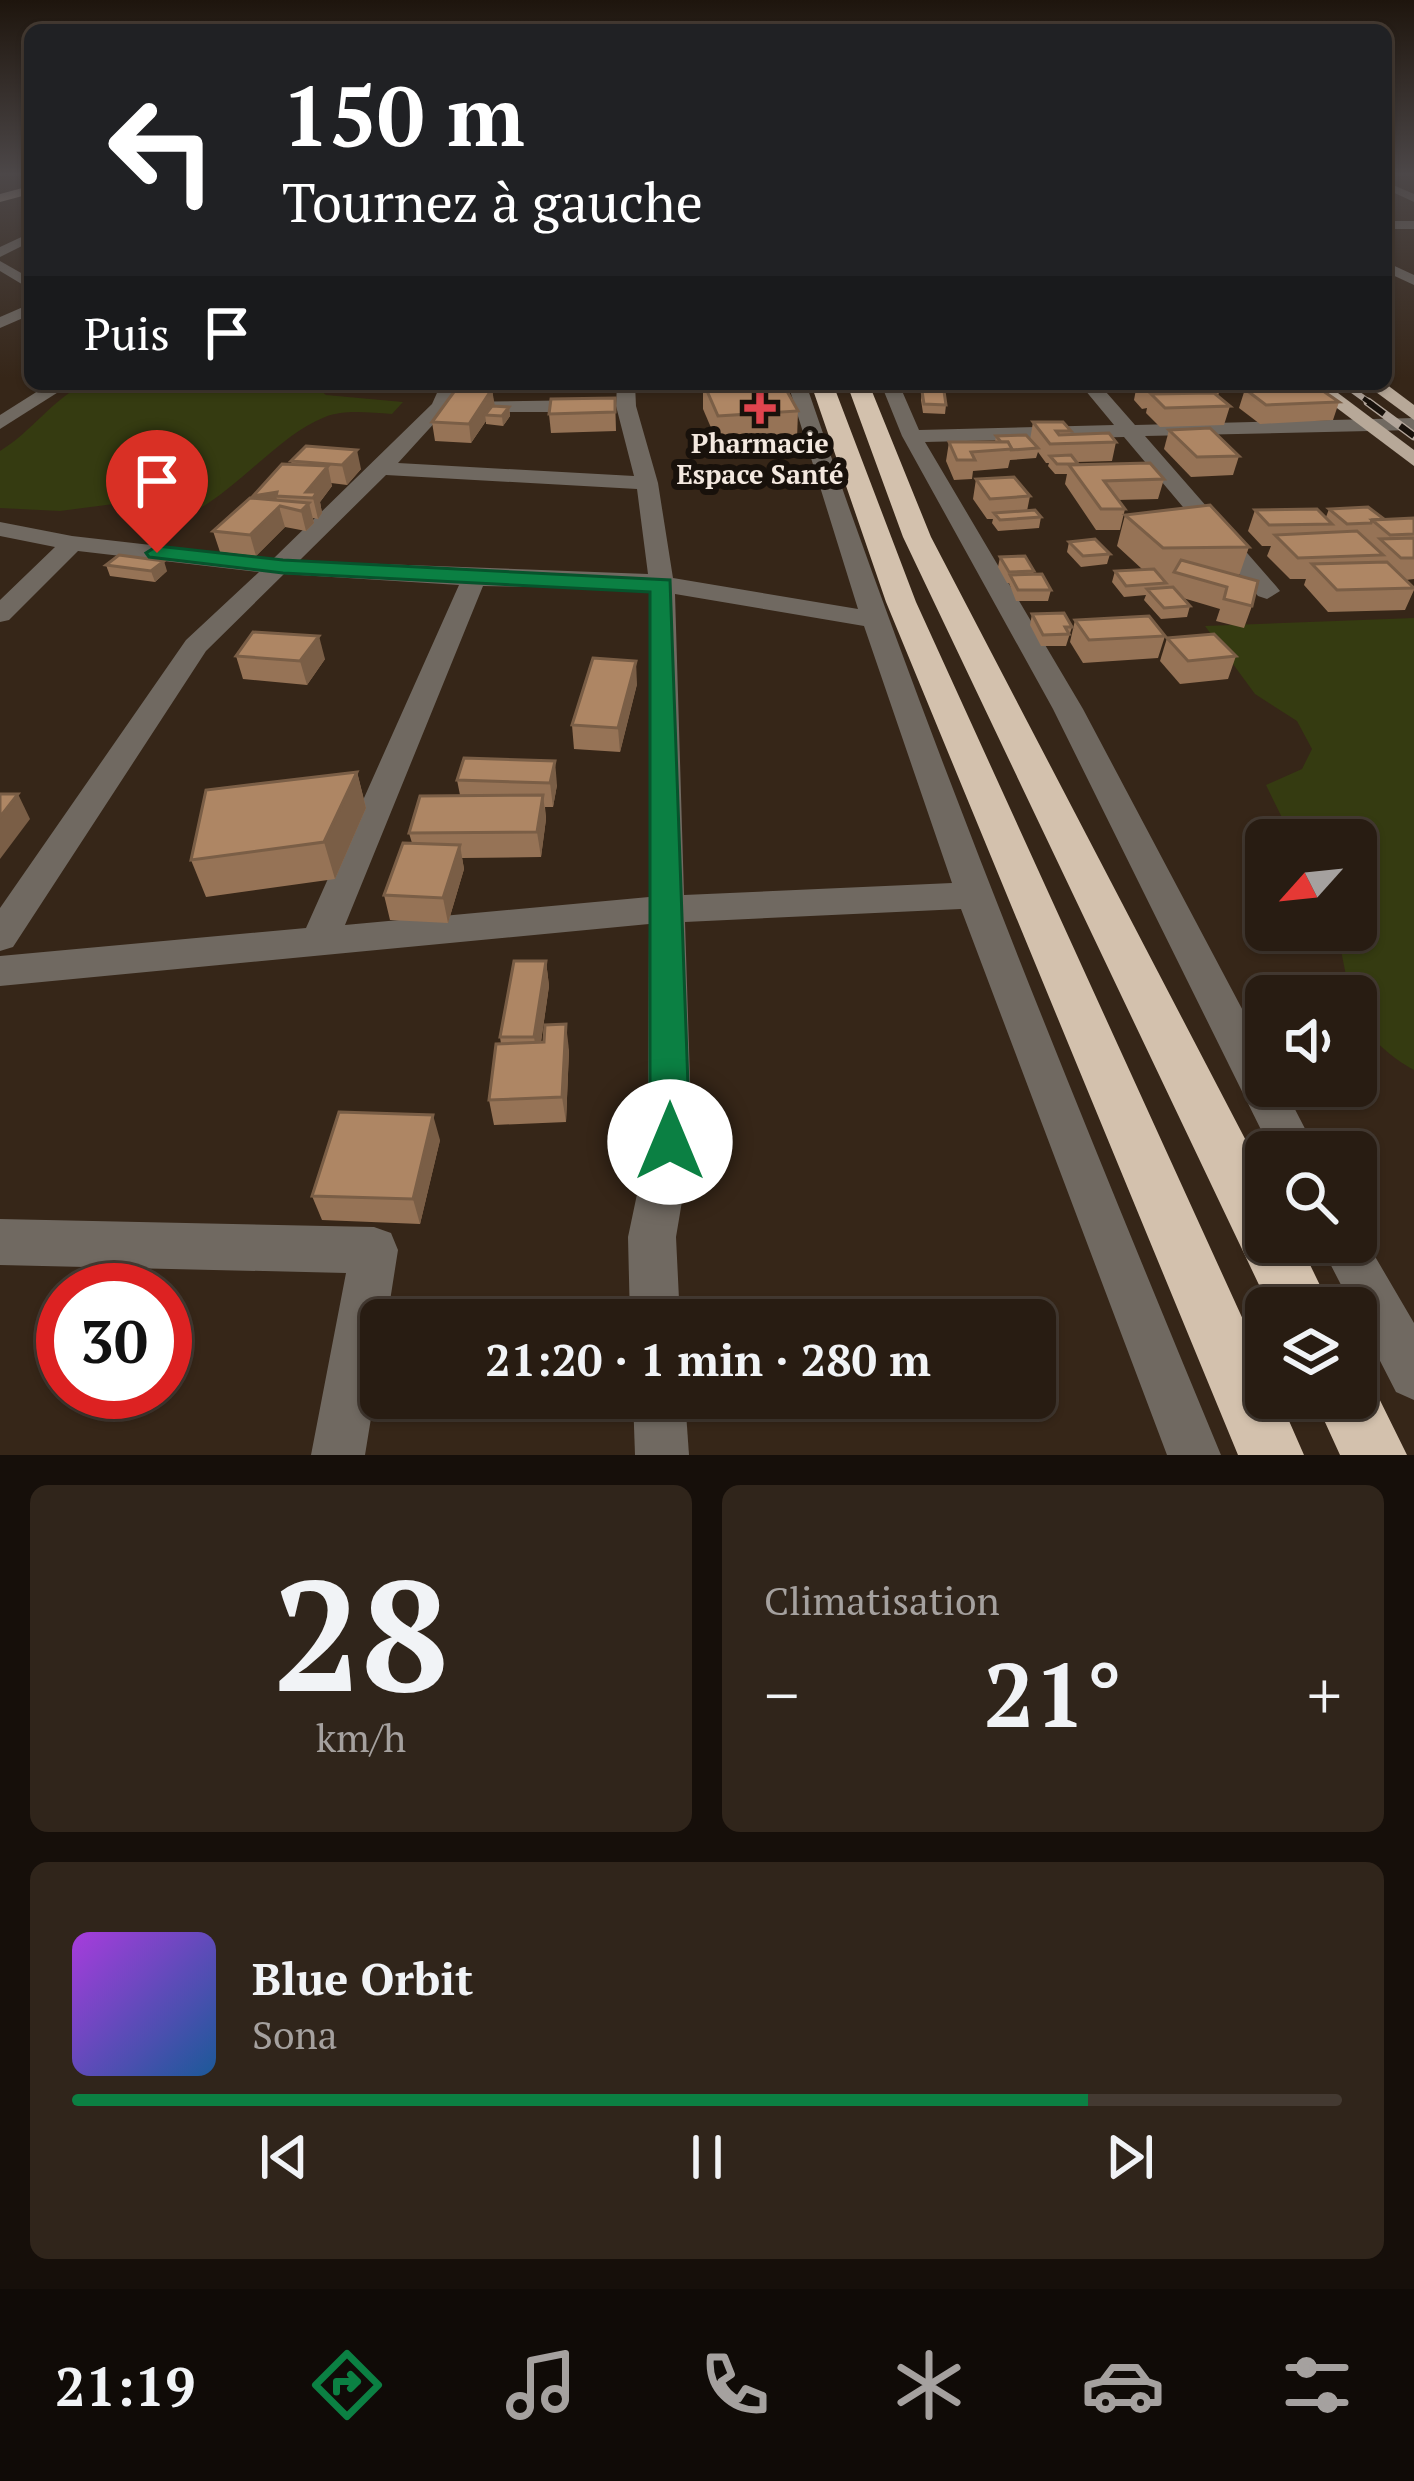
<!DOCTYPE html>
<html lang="fr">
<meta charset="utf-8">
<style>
body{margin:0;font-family:"PT Serif",serif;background:#30251b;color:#f1f3f6;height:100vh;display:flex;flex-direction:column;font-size:45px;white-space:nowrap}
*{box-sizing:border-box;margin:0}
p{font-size:39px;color:#a5a19f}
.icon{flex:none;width:66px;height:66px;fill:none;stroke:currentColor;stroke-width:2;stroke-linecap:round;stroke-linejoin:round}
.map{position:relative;height:1455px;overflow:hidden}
.details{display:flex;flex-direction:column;gap:30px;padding:30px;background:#160f0a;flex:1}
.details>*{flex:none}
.guide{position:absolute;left:24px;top:24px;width:1368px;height:366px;border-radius:18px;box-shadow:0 3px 9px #0004,0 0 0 3px #443a32;background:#202124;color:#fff;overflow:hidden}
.needle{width:78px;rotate:243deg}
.fabs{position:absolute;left:1245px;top:819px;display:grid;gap:24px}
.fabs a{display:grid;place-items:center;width:132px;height:132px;border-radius:18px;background:#281c12;box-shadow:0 3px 9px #0004,0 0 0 3px #443a32;font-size:60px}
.speed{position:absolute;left:36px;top:1263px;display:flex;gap:24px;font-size:60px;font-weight:700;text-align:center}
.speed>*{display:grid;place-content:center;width:156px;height:156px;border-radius:50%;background:#281c12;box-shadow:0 3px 9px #0004,0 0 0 3px #443a32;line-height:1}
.speed .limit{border:18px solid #d22;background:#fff;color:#111}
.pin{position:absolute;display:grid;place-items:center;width:102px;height:102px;color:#fff;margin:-123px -51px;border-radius:50% 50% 50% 0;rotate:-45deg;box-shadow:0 0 12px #0007}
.pin .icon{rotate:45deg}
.me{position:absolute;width:132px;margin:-66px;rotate:0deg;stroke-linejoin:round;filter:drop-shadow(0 0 9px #0008)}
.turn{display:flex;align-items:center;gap:42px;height:252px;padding:0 60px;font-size:54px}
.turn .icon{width:156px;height:156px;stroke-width:2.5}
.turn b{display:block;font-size:84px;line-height:102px}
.then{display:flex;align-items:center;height:114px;padding:0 60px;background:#0003;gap:24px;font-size:45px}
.big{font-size:90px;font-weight:600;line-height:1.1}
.details .widget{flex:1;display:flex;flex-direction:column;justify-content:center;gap:18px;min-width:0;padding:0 42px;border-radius:18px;background:#30251b}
.details .dial{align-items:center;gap:0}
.dial b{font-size:156px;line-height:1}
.song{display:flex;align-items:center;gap:36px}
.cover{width:144px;height:144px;border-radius:18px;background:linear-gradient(135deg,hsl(280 70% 55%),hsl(210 70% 35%))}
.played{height:12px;border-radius:6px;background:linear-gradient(90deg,#0b8043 80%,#443a32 80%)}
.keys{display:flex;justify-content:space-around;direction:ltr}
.heat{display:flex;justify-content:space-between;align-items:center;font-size:66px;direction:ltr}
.details .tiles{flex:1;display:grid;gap:30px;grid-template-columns:1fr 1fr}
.widget:last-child{grid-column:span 2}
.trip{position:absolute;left:360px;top:1299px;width:696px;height:120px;border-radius:18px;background:#281c12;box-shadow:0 3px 9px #0004,0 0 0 3px #443a32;font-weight:600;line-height:120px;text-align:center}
.dock{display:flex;height:192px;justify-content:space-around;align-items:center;background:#100b07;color:#a5a19f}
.dock .icon{width:84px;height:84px}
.dock .current{color:#0b8043}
.dock b{font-size:54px;color:#f1f3f6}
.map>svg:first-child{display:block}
.green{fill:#353b11}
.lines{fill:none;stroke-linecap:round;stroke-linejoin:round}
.minor{fill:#706961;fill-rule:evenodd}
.major{fill:#b7a898;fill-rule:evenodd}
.highway{fill:#d3c1ad;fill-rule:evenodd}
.rail-far1-casing{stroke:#b2a59a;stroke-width:6}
.rail-casing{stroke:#b2a59a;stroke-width:9}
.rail-far1{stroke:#18110b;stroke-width:4.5;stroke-dasharray:12;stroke-linecap:butt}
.rail{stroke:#18110b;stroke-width:6;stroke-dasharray:20;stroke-linecap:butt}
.wall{fill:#967356}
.shaded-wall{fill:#7a5e46}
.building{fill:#ae8664;stroke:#7a5e46;stroke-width:3}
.route{fill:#0b8043;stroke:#07532c;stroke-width:3}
.health-dot{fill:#e0444e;stroke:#18110b;stroke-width:4.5}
.labels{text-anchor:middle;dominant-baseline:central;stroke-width:12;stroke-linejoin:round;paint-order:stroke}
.far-poi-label{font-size:27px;font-weight:bold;fill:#f3e8df;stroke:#18110b}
</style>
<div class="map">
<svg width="1414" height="1455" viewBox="0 0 1414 1455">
<rect width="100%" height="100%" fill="#362618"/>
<g class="green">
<path d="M85,384H326L320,390L326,395L403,402L392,414C370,413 346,409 325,417C264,440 206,537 139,521L138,510L129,502L60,511L0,508V451C33,431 52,399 85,384Z"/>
<path d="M1414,618V1070C1387,1055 1356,1029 1356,996H1350L1337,930H1356V840H1294L1291,836L1266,785L1302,769L1312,749L1297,721L1255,694L1205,626Z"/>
</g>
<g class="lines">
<g class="minor">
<path d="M1386,182L1414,194V202L1386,189Z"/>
<rect x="1386" y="221" width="28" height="8"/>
<path d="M30,233V242L0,257V247Z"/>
<path d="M0,261L30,278V289L0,271Z"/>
<path d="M1386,262L1414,275V285L1386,272Z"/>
<path d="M30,304V315L0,328V317Z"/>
<path d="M49,384H71L0,429V415Z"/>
<path d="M441,384H459L451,402L590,400L600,406L590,412H458L449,407L398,463L634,476L616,406L617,384H635L636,406L658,483L673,578L858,609L788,384H806C930,748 1074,1100 1221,1455H1167L961,909L685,922L692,1142L676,1237L680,1320H630L628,1237L648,1142L649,924L0,986V956L306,928L459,585L284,574L206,651L13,947L0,951V908L186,640L259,572L78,551L9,620L0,622V600L55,547L0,536V522L72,536L273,559L432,404ZM386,475L637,489L648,574L299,561ZM483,586L649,589V897L345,925ZM675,594L864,626L952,883L684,895Z"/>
<path d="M881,384H899L919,430L1114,425L1080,384H1099L1135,425L1414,418V430L1145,436L1276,586L1280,591L1267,599L1258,596L1124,437L925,442L1083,709L1266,1054V1086H1283L1317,1152H1272L1053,709L902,436Z"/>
<path d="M0,1219L374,1227L391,1233L398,1250L387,1320H381V1357L365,1455H311L346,1273L0,1265Z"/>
<path d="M1356,1224L1414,1323V1400L1396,1392L1319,1242H1356Z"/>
<path d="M633,1398H685L689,1455H635Z"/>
</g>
<g class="major">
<path d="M30,186V194L0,202V194Z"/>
<path d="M1305,384H1326L1414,450V466Z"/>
<path d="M1365,384H1386L1414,405V420Z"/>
</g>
<g class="highway">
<path d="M811,384H833L916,602L1266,1370V1398H1279L1304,1455H1238L886,602Z"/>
<path d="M847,384H869L931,537L1266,1179V1242H1299L1331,1308H1270L903,537Z"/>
<path d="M1356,1370L1368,1376L1407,1455H1340L1314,1398H1356Z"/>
</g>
<g class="rail-far1-casing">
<path id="rail-far1" d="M1344,384L1373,405"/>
</g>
<g class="rail-casing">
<path id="rail" d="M1368,402L1414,436"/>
</g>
<use href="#rail-far1" class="rail-far1"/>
<use href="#rail" class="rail"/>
</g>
<g class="wall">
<path d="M703,384L798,411L797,439L718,444L703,409Z"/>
<path d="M1137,384H1214L1220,389L1218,396L1230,406L1224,425L1160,427L1146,413L1147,408L1142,409L1134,400Z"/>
<path d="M1263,384H1293L1292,387L1339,402L1333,420L1260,424L1239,408L1245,389L1268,388Z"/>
<path d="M492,389L494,406L509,407L510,416L503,426L486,424V421L471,443L435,441L432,422Z"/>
<path d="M922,391L946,405L945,414L923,413L921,400Z"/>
<path d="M615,398L616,431L551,433L549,414Z"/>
<path d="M1033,422L1071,431L1070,434L1116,442L1112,461L1077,462L1078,464L1164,479L1158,499L1118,500L1125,509L1120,530H1096L1065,484L1067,474H1055L1048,466L1049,463H1046L1038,452L1036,458L1010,460L1008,468L973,471L972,479L954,480L946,461L949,442H995L996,436L1030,440Z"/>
<path d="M1169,430L1239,456L1233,475L1191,477L1164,449Z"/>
<path d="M306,446L361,469L347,485L331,483L332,486L320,502L322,513L318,519L313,518L314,523L306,531L285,527L256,556L220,552L213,531L292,465L291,461Z"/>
<path d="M976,479L1030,496L1027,511L1041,517L1039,528L998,531L992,523L993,519H987L973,499Z"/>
<path d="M1329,509L1384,519L1414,518V579L1406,580L1414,587V590L1405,610L1328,612L1304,585L1306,579H1290L1267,556L1271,546H1262L1248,531L1255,510L1326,517Z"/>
<path d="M1125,515L1249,547L1239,576L1252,606L1244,628L1216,621L1220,609L1183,598L1190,606L1187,617L1161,619L1144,600L1146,595L1124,597L1112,582L1115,571L1142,569L1117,546Z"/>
<path d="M1069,542L1110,554L1107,564L1081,567L1067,552Z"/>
<path d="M1000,557L1034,571L1033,574L1051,590L1048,601H1016L1009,583H1007L998,567Z"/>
<path d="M106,565L167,571L155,582L110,576Z"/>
<path d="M1032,614L1072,627L1066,646H1041L1030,625Z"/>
<path d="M1075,620L1165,636L1158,658L1083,663L1070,642Z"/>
<path d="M1167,638L1236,656L1228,679L1180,684L1160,661Z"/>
<path d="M236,656L325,659L307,685L243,679Z"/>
<path d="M637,684L620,752L574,749L572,725Z"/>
<path d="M464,758L557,785L553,807H545L546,819L541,857L462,858L464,869L448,923L390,920L384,895L412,843L409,833L460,795L457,780Z"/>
<path d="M357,772L366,808L335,879L206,897L191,860Z"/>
<path d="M546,961L549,986L541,1042L569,1050L566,1122L494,1125L489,1100L501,1044L500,1037Z"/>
<path d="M440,1140L420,1224L322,1220L312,1196Z"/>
</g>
<g class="shaded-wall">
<path d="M492,389L495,407L485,415L486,421L471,443L469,424Z"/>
<path d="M509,407L510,416L503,426L502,416Z"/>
<path d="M357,450L361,469L347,485L342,465Z"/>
<path d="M328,466L332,486L320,502L322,513L318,519L313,498L306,492Z"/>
<path d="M277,492L276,496L285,527L256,556L250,535L253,496Z"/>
<path d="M309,503L314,523L306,531L301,511Z"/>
<path d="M164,561L167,571L155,582L151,571Z"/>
<path d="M319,636L325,659L307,685L300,661Z"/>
<path d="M636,661L637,684L620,752L618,728Z"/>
<path d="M555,761L557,785L553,807L550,783Z"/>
<path d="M357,772L366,808L335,879L324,842Z"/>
<path d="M18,794L30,819L0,859V817Z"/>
<path d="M543,795L546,819L541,857L537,832Z"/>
<path d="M460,845L464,869L448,923L443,898Z"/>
<path d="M546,961L549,986L538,1062L534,1037Z"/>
<path d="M566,1024L569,1050L566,1122L562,1097Z"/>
<path d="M433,1115L440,1140L420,1224L413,1199Z"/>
</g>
<g class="building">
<path d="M704,384H783L798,411L718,416Z"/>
<path d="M1140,384H1214L1220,389L1146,390Z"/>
<path d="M1316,386L1339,402L1266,405L1245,389Z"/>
<path d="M456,389H492L469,424L432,422Z"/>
<path d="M922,391H944L946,405L924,404Z"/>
<path d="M1214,393L1230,406L1165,408L1151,394Z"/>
<path d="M615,398V412L549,414L551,399Z"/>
<path d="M492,406L509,407L502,416L485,415Z"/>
<path d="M1033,422H1063L1071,431H1056L1059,435L1109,433L1116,442L1050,444Z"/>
<path d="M1210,428L1239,456L1197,457L1169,430Z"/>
<path d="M1026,435L1038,448L1011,450L1008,442H1001L996,436Z"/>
<path d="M949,442H1008L1012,449L971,452L975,460H957Z"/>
<path d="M306,446L357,450L342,465L291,461Z"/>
<path d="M1071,455L1078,464H1057L1050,456Z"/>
<path d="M1150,463L1164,479L1104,481L1125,509H1101L1069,465Z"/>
<path d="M282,464L328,466L306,492H317L313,498L276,496L277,492L253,496Z"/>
<path d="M1014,477L1030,496L990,499L976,479Z"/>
<path d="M250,498L309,503L301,511L280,506L250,535L213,531Z"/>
<path d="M1210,505L1249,547L1163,548L1125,515Z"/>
<path d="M1368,507L1384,519L1372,520L1371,523L1347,524L1329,509Z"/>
<path d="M1317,509L1332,524L1269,525L1255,510Z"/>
<path d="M1035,510L1041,517L1000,520L994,513Z"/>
<path d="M1414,518V534L1390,535L1372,520Z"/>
<path d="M1357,531L1383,555L1298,558L1275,535Z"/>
<path d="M1414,538V558H1401L1380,539Z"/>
<path d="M1095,539L1110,554L1083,556L1069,542Z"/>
<path d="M119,555L164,561L151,571L106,565Z"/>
<path d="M1025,556L1034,571L1009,572L1000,557Z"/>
<path d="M1181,560L1258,581L1252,606L1224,599L1227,587L1174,572Z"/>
<path d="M1387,562L1414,588L1337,590L1312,564Z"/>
<path d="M1154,569L1166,583L1126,586L1115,571Z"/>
<path d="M1042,574L1051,590H1018L1010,575Z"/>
<path d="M1173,587L1190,606L1164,608L1147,589Z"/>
<path d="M1064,613L1072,627H1065L1069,634L1043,635L1032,614Z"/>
<path d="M1149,616L1165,636L1089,640L1075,620Z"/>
<path d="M253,632L319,636L300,661L236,656Z"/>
<path d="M1214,634L1236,656L1188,661L1167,638Z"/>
<path d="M593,658L636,661L618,728L572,725Z"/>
<path d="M464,758L555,761L550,783L457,780Z"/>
<path d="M357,772L324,842L191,860L206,790Z"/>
<path d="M0,794H18L0,817Z"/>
<path d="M543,795L537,832L409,833L420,796Z"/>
<path d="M403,843L460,845L443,898L384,895Z"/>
<path d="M514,961H546L534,1037H500Z"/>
<path d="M566,1024L562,1097L489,1100L496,1044L544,1042L545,1025Z"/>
<path d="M339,1112L433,1115L413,1199L312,1196Z"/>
</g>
<linearGradient id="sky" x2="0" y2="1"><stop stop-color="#1e150d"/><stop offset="0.46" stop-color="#4c4748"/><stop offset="1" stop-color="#4c4748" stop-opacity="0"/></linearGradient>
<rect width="1414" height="378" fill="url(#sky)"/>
<path class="route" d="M157,546L283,560L670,580L690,1142L684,1155L670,1160L656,1155L650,1142V592L283,573L149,557L146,553Z"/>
<path class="health-dot" d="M754 390h12v12h12v12h-12v12h-12v-12h-12v-12h12z"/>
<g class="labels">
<g class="far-poi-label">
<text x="760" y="443">Pharmacie<tspan x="760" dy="31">Espace Santé</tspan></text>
</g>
</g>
</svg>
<div class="fabs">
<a><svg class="needle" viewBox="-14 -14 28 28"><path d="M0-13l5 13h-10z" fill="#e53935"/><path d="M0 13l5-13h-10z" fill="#a5a19f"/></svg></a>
<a><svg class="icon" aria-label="sound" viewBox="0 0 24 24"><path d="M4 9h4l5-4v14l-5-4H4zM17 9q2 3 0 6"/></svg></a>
<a><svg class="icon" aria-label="search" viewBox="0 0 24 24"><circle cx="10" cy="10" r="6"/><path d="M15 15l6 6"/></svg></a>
<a><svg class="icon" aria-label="layers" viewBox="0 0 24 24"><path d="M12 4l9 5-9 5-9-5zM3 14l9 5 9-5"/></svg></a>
</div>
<div class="speed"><div class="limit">30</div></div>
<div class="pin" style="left:157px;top:553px;background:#d93025"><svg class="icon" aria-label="arrive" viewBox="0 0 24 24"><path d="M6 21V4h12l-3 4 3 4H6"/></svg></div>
<svg class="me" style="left:670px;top:1142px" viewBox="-20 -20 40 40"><circle r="19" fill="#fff"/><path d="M0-13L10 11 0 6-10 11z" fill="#0b8043"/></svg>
<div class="trip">21:20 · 1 min · 280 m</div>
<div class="guide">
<div class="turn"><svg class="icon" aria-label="left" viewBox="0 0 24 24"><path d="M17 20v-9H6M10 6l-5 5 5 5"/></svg><div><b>150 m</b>Tournez à gauche</div></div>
<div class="then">Puis<svg class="icon" aria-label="arrive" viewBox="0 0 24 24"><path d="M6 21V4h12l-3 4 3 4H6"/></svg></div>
</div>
</div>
<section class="details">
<div class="tiles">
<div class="widget dial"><b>28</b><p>km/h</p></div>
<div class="widget"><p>Climatisation</p>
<div class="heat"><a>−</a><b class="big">21°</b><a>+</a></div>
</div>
<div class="widget">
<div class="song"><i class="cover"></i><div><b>Blue Orbit</b><p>Sona</p></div></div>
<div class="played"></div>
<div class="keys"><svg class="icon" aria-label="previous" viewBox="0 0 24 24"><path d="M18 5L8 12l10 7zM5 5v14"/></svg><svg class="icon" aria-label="pause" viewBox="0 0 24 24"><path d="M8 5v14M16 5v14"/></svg><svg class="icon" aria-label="next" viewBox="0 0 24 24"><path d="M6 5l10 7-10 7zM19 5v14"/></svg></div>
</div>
</div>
</section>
<nav class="dock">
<b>21:19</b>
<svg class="icon current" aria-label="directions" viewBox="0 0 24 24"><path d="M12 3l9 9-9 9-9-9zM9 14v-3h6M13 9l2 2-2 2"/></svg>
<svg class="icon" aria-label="music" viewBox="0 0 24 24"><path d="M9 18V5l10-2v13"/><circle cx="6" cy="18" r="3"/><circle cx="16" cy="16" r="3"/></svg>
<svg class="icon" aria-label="phone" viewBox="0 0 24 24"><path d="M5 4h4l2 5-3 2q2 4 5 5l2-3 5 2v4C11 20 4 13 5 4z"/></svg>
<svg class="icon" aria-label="climate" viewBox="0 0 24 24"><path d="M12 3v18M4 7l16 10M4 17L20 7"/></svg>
<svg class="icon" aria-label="car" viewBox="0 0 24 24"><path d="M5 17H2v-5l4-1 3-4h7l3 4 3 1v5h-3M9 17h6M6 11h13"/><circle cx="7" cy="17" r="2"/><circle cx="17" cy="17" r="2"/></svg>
<svg class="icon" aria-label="filters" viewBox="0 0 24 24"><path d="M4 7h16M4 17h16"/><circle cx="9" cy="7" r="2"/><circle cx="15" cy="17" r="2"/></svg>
</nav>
